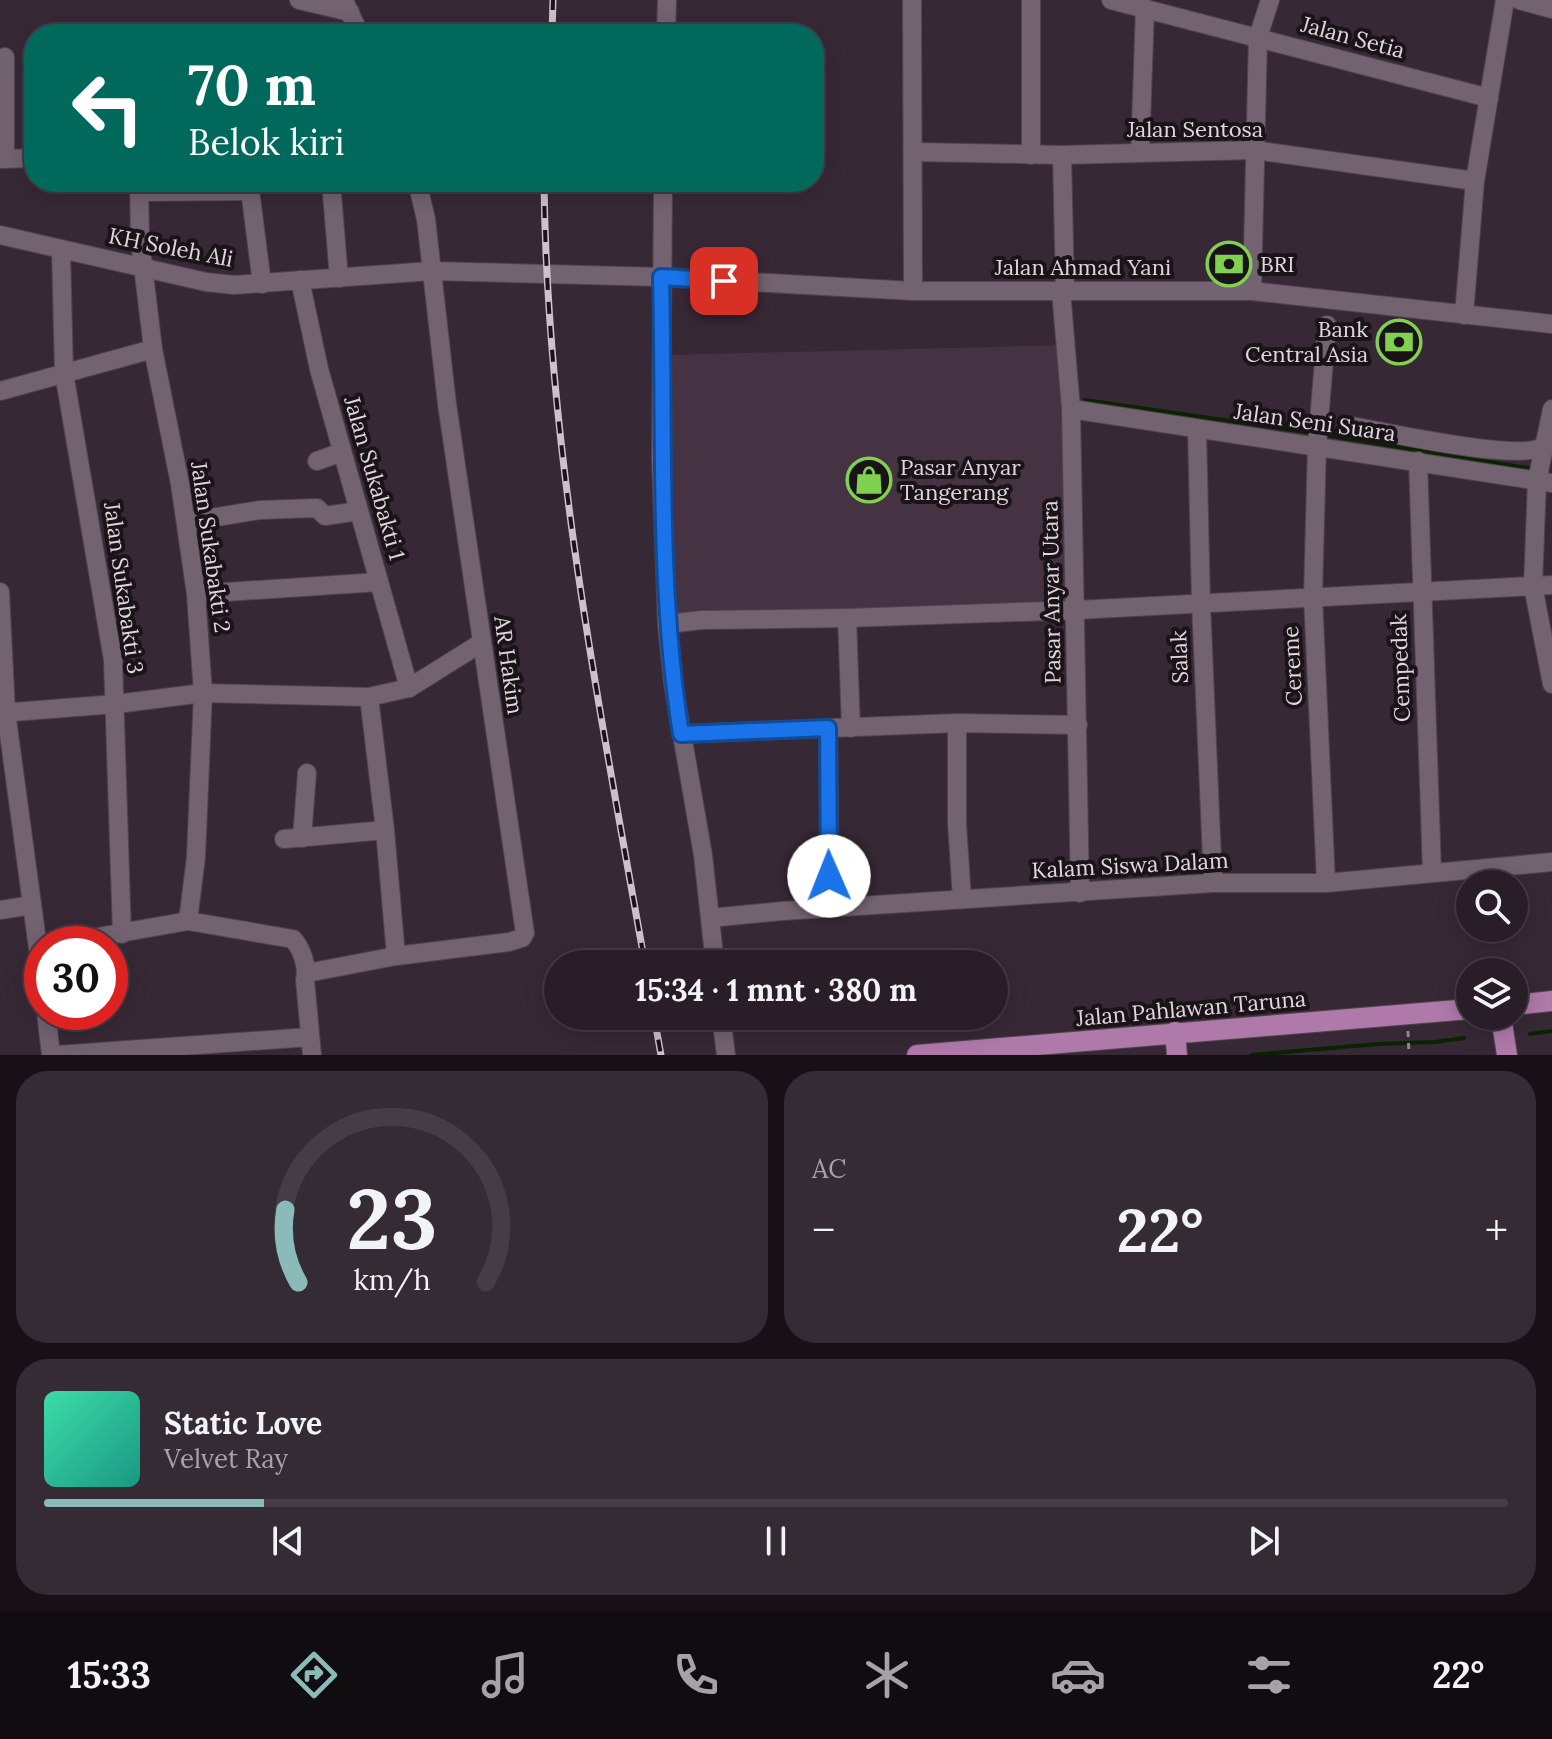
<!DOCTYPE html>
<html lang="id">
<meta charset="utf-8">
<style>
body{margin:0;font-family:Lora,serif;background:#352b34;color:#f1f3f6;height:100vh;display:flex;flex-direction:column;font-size:30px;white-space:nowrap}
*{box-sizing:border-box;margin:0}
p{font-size:26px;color:#a5a2a8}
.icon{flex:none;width:44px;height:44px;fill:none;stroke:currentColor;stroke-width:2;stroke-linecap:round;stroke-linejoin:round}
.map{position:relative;height:1055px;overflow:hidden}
.sheet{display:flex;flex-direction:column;gap:16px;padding:16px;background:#171016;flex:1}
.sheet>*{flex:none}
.top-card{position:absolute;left:24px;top:24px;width:800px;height:168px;border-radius:32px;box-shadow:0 4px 20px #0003,0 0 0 2px #453c45;background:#00695c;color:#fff;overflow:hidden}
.tools{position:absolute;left:1456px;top:870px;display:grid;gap:16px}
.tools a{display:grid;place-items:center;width:72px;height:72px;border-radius:50%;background:#291e28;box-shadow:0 4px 20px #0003,0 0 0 2px #453c45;font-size:40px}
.speed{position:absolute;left:24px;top:926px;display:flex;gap:16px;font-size:40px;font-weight:700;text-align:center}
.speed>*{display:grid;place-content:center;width:104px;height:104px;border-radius:50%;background:#291e28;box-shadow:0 4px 20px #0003,0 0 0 2px #453c45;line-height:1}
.speed .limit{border:12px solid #d22;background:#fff;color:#111}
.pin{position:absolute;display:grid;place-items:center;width:68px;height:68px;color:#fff;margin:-34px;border-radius:16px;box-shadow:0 4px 12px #0006}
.me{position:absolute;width:88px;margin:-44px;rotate:359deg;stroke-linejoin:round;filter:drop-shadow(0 0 6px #0008)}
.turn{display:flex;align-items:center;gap:28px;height:168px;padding:0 32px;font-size:36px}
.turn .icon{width:104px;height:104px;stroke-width:2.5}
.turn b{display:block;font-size:56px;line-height:68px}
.big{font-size:60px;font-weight:800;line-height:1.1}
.sheet .card{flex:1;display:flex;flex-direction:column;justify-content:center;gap:12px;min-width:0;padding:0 28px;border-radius:32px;background:#352b34}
.sheet .dial{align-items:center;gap:0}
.dial svg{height:208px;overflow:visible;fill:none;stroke:#453c45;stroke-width:7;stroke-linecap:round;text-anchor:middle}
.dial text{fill:#f1f3f6;stroke:none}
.song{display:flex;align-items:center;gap:24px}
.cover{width:96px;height:96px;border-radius:12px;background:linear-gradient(135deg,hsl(160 70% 55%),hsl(170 70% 35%))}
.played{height:8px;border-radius:4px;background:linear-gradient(90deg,#8bbbb9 15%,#453c45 15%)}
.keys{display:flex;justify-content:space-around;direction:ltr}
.heat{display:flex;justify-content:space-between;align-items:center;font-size:44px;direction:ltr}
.sheet .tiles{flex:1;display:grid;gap:16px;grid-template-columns:1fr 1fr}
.card:last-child{grid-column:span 2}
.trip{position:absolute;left:544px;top:950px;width:464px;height:80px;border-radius:40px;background:#291e28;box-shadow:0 4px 20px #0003,0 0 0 2px #453c45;font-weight:800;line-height:80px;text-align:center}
.tabs{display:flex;height:128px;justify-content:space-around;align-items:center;background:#100c10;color:#a5a2a8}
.tabs .icon{width:56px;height:56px}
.tabs .active{color:#8bbbb9}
.tabs b{font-size:36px;color:#f1f3f6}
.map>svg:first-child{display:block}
.built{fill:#453243}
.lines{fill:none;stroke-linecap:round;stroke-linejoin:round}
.stream{stroke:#0b2300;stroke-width:4}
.minor-casing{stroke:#50444f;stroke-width:20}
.major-casing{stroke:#50444f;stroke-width:22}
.path{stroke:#91858f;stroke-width:3;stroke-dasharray:6 6;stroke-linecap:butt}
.minor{stroke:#736371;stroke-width:18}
.major{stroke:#af79aa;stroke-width:20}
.rail-casing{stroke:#cdc2cb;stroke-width:7}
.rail{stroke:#1a1419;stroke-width:4;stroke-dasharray:12;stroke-linecap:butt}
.route-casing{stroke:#114b97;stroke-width:20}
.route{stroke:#1a73e8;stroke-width:14}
.labels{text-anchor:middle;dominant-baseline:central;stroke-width:8;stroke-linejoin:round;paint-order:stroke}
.street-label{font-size:22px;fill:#e0d6de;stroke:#1a1419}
.poi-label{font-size:22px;fill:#e0d6de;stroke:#1a1419;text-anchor:start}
</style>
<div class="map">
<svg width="1552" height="1055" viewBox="0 0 1552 1055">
<rect width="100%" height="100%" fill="#372835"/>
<path class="built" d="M1063,345L1069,606L676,616L670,355Z"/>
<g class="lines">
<g class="stream">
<path d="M1085,400L1313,433"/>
<path d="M1325,435L1534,469"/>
<path d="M1530,1034L1552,1031"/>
<path d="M1251,1055L1378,1044L1435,1042L1464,1038"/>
</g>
<g class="minor-casing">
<g id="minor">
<path d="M299,0L350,12"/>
<path d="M912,0L913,291"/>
<path d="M1111,0L1489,98"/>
<path d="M1519,0L1552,9"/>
<path d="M345,3L360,34"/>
<path d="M666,34L667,0"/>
<path d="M914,152L1062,155L1254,150L1475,181"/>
<path d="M1140,153L1145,9"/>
<path d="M1031,155V0"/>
<path d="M1062,155L1065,290"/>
<path d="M0,159L34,158"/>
<path d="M5,159V57"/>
<path d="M139,182L140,241L153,349L180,484L196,594L203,693L196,857L188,921"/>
<path d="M249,182L262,284"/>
<path d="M331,182L339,278"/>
<path d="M663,182L661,458L667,624L673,683L703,855L715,964"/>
<path d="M139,192L250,191"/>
<path d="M0,235L206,282L234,285L432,271L661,277L913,291H1252L1552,324"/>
<path d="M61,250L64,373L113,660L122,934"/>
<path d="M300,280L319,369L409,688"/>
<path d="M1061,291L1071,409L1080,893"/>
<path d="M1252,291L1258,37L1270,0"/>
<path d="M1464,315L1475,181L1505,0"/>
<path d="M0,391L153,349"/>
<path d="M1071,409L1552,483"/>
<path d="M1552,409L1537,481L1533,586L1552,684"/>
<path d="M1347,425C1381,431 1521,463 1544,446"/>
<path d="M1197,429L1201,603L1213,883"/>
<path d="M317,461L342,452"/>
<path d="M1418,461L1432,873"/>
<path d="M186,522L260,510L317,508L325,516L359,511"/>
<path d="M0,592L6,712L42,978"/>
<path d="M196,594L379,582"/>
<path d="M847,618L851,728"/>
<path d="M667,624L702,620L847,618L1077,610L1552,585"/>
<path d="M369,697L385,830L396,956"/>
<path d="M0,713L116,704L203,693L369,697L409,688L481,643"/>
<path d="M957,723V823L962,899"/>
<path d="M828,728L830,908"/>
<path d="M681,734L957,723L1078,725"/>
<path d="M302,838L307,773"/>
<path d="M284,839L385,830"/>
<path d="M1326,883L1313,596L1317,445L1327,325"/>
<path d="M0,910L32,905"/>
<path d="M710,918L782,911L1213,883H1326L1552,862"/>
<path d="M58,944L188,921L293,939C302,949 308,967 305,980L312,1055"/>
<path d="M307,973L396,956L509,942L522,938L525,933L447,404L426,219L417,182"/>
<path d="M46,1012L51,1055"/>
<path d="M721,1016L726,1055"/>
<path d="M57,1055L310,1037"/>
</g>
</g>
<g class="major-casing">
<g id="major">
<path d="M1514,1005L1552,1001"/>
<path d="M1501,1016L1507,1055"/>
<path d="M1175,1032L1177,1055"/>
<path d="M917,1055L1470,1009"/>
</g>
</g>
<path class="path" d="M1408,1031L1409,1055"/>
<use href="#minor" class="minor"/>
<use href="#major" class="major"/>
<g class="rail-casing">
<g id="rail">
<path d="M552,34L553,0"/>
<path d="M544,182C547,446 599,705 645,964"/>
<path d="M654,1016L661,1055"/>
</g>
</g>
<use href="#rail" class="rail"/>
</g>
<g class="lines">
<g class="route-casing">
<path id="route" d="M724,281L661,277C665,431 657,582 681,734L828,728L829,876"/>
</g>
<use href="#route" class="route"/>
</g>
<defs>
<g id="bank-ring" transform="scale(2.3)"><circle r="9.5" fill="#1a1419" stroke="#81d050" stroke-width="1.5"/><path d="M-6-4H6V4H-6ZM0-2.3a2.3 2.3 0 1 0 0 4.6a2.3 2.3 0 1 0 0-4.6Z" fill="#81d050"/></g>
<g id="shop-ring" transform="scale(2.3)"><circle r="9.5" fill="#1a1419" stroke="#81d050" stroke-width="1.5"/><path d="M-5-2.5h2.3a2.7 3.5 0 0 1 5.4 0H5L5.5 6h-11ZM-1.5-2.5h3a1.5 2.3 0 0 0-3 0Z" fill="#81d050"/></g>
</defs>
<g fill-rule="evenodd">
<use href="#bank-ring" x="1229" y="264"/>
<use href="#bank-ring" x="1399" y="342"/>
<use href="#shop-ring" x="869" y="480"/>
</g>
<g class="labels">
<g class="street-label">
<text transform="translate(1353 37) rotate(15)">Jalan Setia</text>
<text x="1195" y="129">Jalan Sentosa</text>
<text transform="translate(171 247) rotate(11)">KH Soleh Ali</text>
<text x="1083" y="267">Jalan Ahmad Yani</text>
<text transform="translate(1315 422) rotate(8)">Jalan Seni Suara</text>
<text transform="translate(375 478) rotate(74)">Jalan Sukabakti 1</text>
<text transform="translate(211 547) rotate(82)">Jalan Sukabakti 2</text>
<text transform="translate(124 588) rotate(82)">Jalan Sukabakti 3</text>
<text transform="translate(1051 592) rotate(-91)">Pasar Anyar Utara</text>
<text transform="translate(1179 657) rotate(-92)">Salak</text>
<text transform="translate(509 665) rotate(82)">AR Hakim</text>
<text transform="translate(1292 666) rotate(-93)">Cereme</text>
<text transform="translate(1400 668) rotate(-92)">Cempedak</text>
<text transform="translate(1130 865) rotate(-3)">Kalam Siswa Dalam</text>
<text transform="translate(1191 1008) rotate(-5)">Jalan Pahlawan Taruna</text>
</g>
<g class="poi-label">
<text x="1260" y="264">BRI</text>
<text x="1368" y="329" text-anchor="end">Bank<tspan x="1368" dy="25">Central Asia</tspan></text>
<text x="900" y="467">Pasar Anyar<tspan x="900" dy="25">Tangerang</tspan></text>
</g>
</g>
</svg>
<div class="tools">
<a><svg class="icon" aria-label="search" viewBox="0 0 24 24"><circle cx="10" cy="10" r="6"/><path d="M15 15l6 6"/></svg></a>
<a><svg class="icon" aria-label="layers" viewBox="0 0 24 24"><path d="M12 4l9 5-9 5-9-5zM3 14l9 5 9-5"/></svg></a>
</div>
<div class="speed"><div class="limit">30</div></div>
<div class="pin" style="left:724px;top:281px;background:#d93025"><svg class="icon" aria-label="arrive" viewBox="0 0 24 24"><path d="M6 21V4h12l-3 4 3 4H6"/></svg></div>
<svg class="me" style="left:829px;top:876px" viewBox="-20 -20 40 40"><circle r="19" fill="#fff"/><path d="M0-13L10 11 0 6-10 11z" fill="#1a73e8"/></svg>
<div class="trip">15:34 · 1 mnt · 380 m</div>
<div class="top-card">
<div class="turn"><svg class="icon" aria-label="left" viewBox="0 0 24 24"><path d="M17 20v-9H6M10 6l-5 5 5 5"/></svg><div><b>70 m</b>Belok kiri</div></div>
</div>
</div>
<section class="sheet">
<div class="tiles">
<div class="card dial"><svg viewBox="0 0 100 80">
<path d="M14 69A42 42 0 1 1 86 69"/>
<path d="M14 69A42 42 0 0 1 9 41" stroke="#8bbbb9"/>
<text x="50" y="56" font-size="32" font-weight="700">23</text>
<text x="50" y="72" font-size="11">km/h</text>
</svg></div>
<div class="card"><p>AC</p>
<div class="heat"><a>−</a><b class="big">22°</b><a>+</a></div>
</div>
<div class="card">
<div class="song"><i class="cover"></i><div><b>Static Love</b><p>Velvet Ray</p></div></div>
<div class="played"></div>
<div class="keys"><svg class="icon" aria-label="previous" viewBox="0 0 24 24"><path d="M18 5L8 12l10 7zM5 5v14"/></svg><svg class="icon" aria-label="pause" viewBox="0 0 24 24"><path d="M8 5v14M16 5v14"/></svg><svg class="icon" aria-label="next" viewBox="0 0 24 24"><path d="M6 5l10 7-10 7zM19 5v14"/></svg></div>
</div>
</div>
</section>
<nav class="tabs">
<b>15:33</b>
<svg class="icon active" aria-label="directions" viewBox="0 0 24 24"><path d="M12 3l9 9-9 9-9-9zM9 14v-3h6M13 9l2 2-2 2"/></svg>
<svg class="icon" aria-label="music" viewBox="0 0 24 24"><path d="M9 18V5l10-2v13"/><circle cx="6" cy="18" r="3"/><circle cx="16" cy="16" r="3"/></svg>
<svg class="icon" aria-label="phone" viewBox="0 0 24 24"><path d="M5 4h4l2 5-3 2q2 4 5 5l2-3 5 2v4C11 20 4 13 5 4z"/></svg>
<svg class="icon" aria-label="climate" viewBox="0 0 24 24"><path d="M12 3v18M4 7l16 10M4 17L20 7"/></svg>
<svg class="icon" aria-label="car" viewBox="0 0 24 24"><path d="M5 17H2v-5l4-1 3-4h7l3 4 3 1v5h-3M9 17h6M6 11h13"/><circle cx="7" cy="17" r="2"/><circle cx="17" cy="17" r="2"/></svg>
<svg class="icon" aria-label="filters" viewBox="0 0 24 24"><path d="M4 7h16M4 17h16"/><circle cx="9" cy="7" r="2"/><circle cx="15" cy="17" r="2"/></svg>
<b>22°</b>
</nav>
